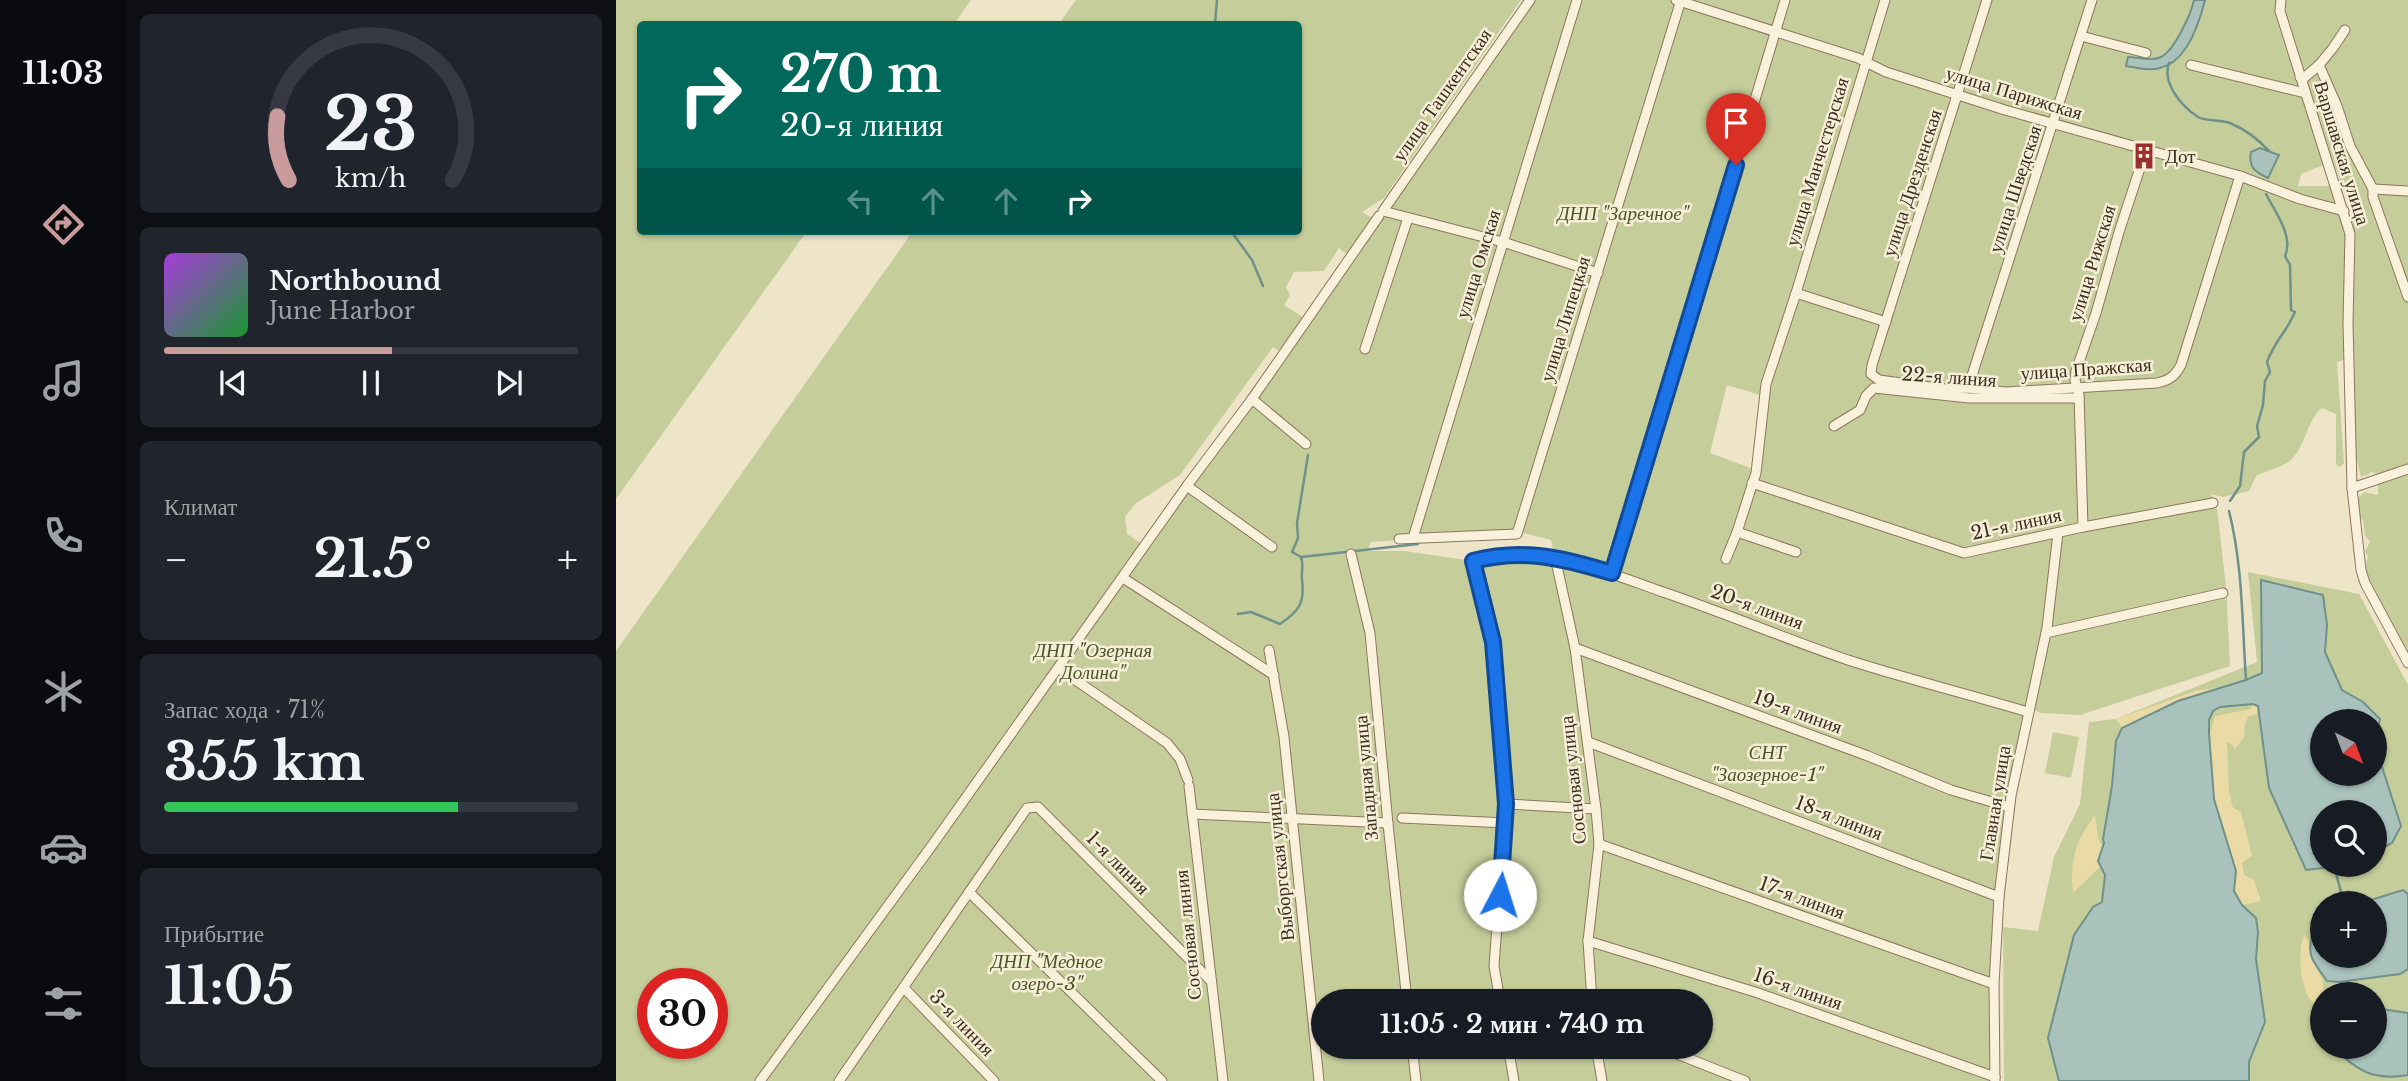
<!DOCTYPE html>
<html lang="ru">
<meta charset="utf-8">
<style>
body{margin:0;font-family:"Libre Baskerville",serif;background:#20242c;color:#f1f3f6;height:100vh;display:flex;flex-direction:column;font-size:26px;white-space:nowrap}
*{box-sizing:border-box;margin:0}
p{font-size:23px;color:#9ea1a6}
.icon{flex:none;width:38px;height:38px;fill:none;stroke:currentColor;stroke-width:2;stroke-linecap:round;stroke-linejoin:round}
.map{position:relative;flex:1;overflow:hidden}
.details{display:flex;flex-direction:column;gap:14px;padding:14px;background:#0d0f14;width:490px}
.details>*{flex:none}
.top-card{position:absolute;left:21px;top:21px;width:665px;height:214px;border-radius:7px;box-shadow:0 2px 5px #0004;background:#00695c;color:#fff;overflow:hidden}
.needle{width:46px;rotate:138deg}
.buttons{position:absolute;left:1694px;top:709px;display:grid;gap:14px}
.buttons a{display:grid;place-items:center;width:77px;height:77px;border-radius:50%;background:#171b24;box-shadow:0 2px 5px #0004;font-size:35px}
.speed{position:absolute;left:21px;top:968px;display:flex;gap:14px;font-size:35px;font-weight:700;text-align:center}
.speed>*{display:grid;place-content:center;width:91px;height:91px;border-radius:50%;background:#171b24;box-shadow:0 2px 5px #0004;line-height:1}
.speed .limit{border:10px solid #d22;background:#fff;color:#111}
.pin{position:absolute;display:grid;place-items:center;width:60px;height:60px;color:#fff;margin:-72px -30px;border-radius:50% 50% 50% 0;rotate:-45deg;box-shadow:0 0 7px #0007}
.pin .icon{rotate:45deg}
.me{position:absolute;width:77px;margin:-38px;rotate:5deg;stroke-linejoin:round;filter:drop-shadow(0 0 5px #0008)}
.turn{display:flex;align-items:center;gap:24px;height:147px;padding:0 28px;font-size:32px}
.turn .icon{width:91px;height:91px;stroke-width:2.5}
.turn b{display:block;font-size:49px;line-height:60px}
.lanes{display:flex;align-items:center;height:66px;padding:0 28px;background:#0003;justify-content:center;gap:35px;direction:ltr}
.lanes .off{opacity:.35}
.big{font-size:52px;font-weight:800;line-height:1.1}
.details .tile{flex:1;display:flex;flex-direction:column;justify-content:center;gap:10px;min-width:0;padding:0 24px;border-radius:10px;background:#20242c}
.details .dial{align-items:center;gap:0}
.dial svg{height:182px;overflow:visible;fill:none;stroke:#363941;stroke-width:7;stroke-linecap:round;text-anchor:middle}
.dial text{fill:#f1f3f6;stroke:none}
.song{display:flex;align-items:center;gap:21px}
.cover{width:84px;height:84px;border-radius:10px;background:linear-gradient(135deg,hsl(280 70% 55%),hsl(130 70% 35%))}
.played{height:7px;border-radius:4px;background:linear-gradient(90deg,#c99b9c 55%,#363941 55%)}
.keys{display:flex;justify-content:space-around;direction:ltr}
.heat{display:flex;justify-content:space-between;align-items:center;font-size:38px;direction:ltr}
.charge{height:10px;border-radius:5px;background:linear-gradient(90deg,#34c759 71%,#363941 0)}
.trip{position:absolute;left:695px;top:989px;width:402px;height:70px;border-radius:35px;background:#171b24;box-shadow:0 2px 5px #0004;font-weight:800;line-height:70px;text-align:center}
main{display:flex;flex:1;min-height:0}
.tab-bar{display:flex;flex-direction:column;width:126px;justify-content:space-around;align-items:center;background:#090b0e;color:#9ea1a6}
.tab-bar .icon{width:49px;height:49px}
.tab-bar .selected{color:#c99b9c}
.tab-bar b{font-size:32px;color:#f1f3f6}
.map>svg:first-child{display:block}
.green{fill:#c5cd9b;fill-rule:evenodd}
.sand{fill:#eadaa6}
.water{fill:#a9c3bc;stroke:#6f918a;stroke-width:2}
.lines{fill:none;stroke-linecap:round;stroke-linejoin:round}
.stream{stroke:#6f918a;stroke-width:2.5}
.street-casing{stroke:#8b775d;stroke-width:11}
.street{stroke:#f9f1db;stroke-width:9}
.route-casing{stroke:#114b97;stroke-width:18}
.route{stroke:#1a73e8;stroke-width:12}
.labels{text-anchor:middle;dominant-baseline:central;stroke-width:5;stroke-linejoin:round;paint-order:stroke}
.street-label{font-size:19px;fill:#3b2e20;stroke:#f6eed7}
.poi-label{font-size:19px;fill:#3b2e20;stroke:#f6eed7;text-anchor:start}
.park-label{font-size:19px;font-style:italic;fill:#495727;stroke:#f6eed7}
</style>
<main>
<nav class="tab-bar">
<b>11:03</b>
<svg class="icon selected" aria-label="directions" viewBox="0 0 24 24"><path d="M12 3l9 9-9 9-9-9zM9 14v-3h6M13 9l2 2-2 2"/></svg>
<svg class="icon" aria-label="music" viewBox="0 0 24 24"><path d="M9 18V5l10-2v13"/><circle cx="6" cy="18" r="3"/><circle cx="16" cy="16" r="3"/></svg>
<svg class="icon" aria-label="phone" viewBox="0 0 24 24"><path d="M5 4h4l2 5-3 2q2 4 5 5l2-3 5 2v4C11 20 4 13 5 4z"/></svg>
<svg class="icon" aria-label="climate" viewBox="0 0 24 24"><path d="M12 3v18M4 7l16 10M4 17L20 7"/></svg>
<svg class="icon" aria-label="car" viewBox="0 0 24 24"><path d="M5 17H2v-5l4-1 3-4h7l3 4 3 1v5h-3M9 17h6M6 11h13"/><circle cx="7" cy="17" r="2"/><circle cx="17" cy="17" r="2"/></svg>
<svg class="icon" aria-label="filters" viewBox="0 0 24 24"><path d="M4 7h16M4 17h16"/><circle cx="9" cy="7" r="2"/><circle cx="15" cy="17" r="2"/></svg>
</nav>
<section class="details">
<div class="tile dial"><svg viewBox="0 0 100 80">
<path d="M14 69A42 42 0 1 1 86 69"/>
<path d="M14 69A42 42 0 0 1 9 41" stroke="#c99b9c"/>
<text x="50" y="56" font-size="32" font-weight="700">23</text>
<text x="50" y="72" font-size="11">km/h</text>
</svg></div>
<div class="tile">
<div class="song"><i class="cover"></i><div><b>Northbound</b><p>June Harbor</p></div></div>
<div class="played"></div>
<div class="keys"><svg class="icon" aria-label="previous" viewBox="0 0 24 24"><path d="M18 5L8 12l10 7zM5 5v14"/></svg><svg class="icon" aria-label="pause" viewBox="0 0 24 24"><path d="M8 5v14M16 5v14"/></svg><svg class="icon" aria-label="next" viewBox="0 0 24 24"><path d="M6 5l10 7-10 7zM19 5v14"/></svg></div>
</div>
<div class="tile"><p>Климат</p>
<div class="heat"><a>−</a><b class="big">21.5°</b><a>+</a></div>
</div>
<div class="tile"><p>Запас хода · 71%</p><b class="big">355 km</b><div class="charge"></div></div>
<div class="tile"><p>Прибытие</p><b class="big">11:05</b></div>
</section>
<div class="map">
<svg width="1792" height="1081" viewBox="0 0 1792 1081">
<rect width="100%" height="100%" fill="#eee4c8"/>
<g class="green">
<path d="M0,0H355L338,24H24V231H191L0,499Z"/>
<path d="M460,0H905L768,198L746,212L760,220L914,0H1578C1575,14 1558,51 1545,57C1534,62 1523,57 1512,58L1511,66C1521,68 1534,71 1544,68C1571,61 1583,24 1589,0H1665L1671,19L1669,0H1792V663C1778,636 1741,587 1752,557L1749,551L1754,542L1749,535L1747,520L1742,516L1741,499L1748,492L1762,495V485L1773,478L1755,472L1752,475L1745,477C1736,445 1737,412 1736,379C1735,330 1736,281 1738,232L1735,211L1739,207L1738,203L1732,202L1708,137H1704L1712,163L1685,174L1682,186H1720L1730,217L1733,358L1721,362L1728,464L1723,467L1720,464V414L1706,408C1689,422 1690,450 1671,463C1662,468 1650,471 1640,476L1633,491L1607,497L1595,494L1601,508L1610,587L1614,666L1464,715L1425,713L1413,708L1383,897L1379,1081H0V651L297,231H682V24H443ZM723,248L734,257L691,320L668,305L674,295L670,287L678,272L708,271ZM657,347L667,353L529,546L511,534L509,517L520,503L564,475ZM1111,385L1151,397L1140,470L1094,453ZM903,532L935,540L939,556L857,561L788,551H751L755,542ZM37,984H96V1043H37ZM707,1001H1085V1046H707Z"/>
<path d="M1632,572L1743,594L1792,685V1081H1388L1387,927L1422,931L1438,857L1464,804L1473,722L1500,719L1641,662ZM1706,721H1759V774H1706ZM1706,812H1759V864H1706ZM1706,903H1759V956H1706ZM1706,994H1759V1046H1706Z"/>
<path d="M1437,732L1463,737L1455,778L1429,773Z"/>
</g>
<g class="sand">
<path d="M1604,688L1562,701L1506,728L1500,719L1582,690Z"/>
<path d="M1637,704L1642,706L1641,714L1633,716L1629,723L1628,737L1619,749L1613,742L1611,743L1613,792L1617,808L1625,812L1636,856L1626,863L1628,875L1638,880L1645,901L1626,905L1618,891L1619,871L1598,799L1593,733L1595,731L1599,716L1635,709Z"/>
<path d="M1479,815L1482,838L1485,844L1488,845L1483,861L1485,866L1457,893C1454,859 1459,842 1479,815Z"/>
<path d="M1688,935L1694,942C1688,966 1725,982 1697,1003C1684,989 1681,953 1688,935Z"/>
</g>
<g class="water">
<path d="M1578,0H1589C1583,24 1571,62 1544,68C1533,71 1521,68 1510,66L1512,57C1523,57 1534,62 1545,57C1558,51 1575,14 1578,0Z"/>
<path d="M1644,148L1663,155L1652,178C1639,172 1632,167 1635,152Z"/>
<path d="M1645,580L1707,595L1711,625L1709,652L1726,690L1747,702L1764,719L1759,741V721H1706V774H1759V745L1785,826L1776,843L1759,852V812H1706V864L1733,865L1690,870L1653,788L1642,706L1637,704L1604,707L1597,711L1593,720V733L1598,799L1620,871L1618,891L1626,905L1640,918L1642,932L1640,959L1649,1022L1633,1062V1081H1443L1432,1038L1458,935L1477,907L1486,902L1489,875L1482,861L1488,843L1487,839L1496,786L1500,741L1506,728L1562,701L1630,680L1646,673Z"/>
<path d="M1787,890L1792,894V969L1784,974L1723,982L1711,981C1700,964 1690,958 1696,936C1699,927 1699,922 1706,916V956H1759V903H1745Z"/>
<path d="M1759,1008L1792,1013V1075C1758,1081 1740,1071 1718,1047L1759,1046Z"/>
</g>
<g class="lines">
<g class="stream">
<path d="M599,24L601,0"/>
<path d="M1553,63C1546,83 1565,106 1582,117C1591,122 1604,119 1614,123C1628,129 1643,140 1653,151"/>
<path d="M615,231L636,260L647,286"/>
<path d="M1614,501L1624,486L1628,452L1643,437L1641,426L1647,405L1649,381L1654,372L1651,362C1659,340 1670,333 1679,312L1675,310L1674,265L1669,256C1678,236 1659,212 1650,194"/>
<path d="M1613,511C1627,567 1626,623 1630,680"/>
<path d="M685,557L802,544"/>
<path d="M622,614L635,612L664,624C683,611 689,603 686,580C685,571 688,566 685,557L676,552L682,538L681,523L692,455"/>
<path d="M1718,866L1725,892"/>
</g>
<g class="street-casing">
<g id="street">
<path d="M914,0L767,211L887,242L982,273"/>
<path d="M1060,0L1242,58L1270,72L1389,110L1624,176L1684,199L1728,211"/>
<path d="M1371,0L1256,365L1255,374L1263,380L1329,389L1352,388L1390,392L1541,383C1554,380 1559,376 1565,365L1624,176"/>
<path d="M1665,0L1664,11L1734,234L1732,323L1736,488L1745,570L1749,583L1792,663"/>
<path d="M1729,30L1717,48L1703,65L1721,106L1734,146L1757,189V197L1792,297"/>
<path d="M1465,36L1530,53"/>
<path d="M1575,65L1689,93"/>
<path d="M1684,77H1689L1703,65"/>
<path d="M1757,189L1792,191"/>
<path d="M1180,293L1270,322"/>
<path d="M749,349L792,218"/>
<path d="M1352,388L1476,0"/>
<path d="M636,399L690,444"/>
<path d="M1218,426L1244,410L1250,396L1258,388L1353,398H1463"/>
<path d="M1136,483L1348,553L1467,527L1597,503"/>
<path d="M571,486L656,547"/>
<path d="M1736,488L1792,469"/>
<path d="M1467,527L1463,394L1459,380L1460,371L1480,313L1503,232L1524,168L1537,153"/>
<path d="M1121,532L1180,552"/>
<path d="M797,538L961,0"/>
<path d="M783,539L901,534L1065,0"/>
<path d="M735,554L754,633L772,824L791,1001"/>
<path d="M939,557L959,648L980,809L983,844L972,941L976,1001"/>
<path d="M1110,559L1121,532L1140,473L1150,384L1180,293L1269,0"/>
<path d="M996,574L1169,0"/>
<path d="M507,578L658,675"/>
<path d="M1430,633L1607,593"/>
<path d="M959,648L1252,756L1335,790L1393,807"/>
<path d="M653,650L668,737L703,1081"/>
<path d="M442,668L551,743L564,759L572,780"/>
<path d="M972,742L1383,897"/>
<path d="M573,786L607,1081"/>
<path d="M890,804L980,809"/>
<path d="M576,814L772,823"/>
<path d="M786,818L890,823"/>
<path d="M983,844L1378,984"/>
<path d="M353,892L546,1081"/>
<path d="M972,941L1139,992L1379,1077"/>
<path d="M288,988L378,1081"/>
<path d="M884,1001L878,966L890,804L877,642L857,561C927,544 982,569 1047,592C1109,613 1170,639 1232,660C1291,679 1352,694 1412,712"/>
<path d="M796,1046L800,1081"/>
<path d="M892,1046L898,1081"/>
<path d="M980,1046L986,1081"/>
<path d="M1041,1046L1129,1081"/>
<path d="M144,1081L317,844L573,483L636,399L763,216"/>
<path d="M223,1081L411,808L422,807L429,814L594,980"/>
<path d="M1379,1081L1378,984L1383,897L1395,796L1431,628L1442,533"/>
</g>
</g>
<use href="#street" class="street"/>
</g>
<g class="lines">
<g class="route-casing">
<path id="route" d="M884,895L890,804L877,642L857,561C908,548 947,558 996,573L1120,165"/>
</g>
<use href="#route" class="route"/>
</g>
<defs>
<g id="building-bare" transform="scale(2.1)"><path d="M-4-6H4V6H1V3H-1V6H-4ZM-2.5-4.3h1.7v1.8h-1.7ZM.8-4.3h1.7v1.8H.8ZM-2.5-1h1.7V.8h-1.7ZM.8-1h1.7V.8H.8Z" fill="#99302d" stroke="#f6eed7" stroke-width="2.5" paint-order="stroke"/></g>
</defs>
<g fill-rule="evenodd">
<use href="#building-bare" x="1528" y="156"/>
</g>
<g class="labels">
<g class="street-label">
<text transform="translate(1398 93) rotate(17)">улица Парижская</text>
<text transform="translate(826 95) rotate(-55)">улица Ташкентская</text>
<text transform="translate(1726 153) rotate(73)">Варшавская улица</text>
<text transform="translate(1201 162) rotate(-73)">улица Манчестерская</text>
<text transform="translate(1296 183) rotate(-72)">улица Дрезденская</text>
<text transform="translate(1399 189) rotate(-72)">улица Шведская</text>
<text transform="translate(1476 263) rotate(-73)">улица Рижская</text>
<text transform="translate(862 264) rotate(-73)">улица Омская</text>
<text transform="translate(949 319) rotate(-73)">улица Липецкая</text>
<text transform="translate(1470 369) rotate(-4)">улица Пражская</text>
<text transform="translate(1333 377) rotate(4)">22-я линия</text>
<text transform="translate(1400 524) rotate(-12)">21-я линия</text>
<text transform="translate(1141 607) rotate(20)">20-я линия</text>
<text transform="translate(1182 712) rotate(20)">19-я линия</text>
<text transform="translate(750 778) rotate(-95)">Западная улица</text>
<text transform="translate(957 780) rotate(-96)">Сосновая улица</text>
<text transform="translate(1379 803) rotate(-81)">Главная улица</text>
<text transform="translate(1223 818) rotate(21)">18-я линия</text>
<text transform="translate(502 863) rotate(45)">1-я линия</text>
<text transform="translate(664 867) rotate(-96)">Выборгская улица</text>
<text transform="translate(1186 898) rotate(20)">17-я линия</text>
<text transform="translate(572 935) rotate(-96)">Сосновая линия</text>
<text transform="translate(1182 989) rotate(19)">16-я линия</text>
<text transform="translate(346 1023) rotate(46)">3-я линия</text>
</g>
<g class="poi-label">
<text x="1549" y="156">Дот</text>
</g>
<g class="park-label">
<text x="1007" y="213">ДНП "Заречное"</text>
<text x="477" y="650">ДНП "Озерная<tspan x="477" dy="22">Долина"</tspan></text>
<text x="1151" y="752">СНТ<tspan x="1151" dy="22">"Заозерное-1"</tspan></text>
<text x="431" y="961">ДНП "Медное<tspan x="431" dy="22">озеро-3"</tspan></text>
</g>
</g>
</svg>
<div class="buttons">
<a><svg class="needle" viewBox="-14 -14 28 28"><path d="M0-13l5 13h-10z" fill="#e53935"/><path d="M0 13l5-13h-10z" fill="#9ea1a6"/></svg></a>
<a><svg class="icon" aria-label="search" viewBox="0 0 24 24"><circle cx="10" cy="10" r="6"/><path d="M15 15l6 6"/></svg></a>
<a>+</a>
<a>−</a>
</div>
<div class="speed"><div class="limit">30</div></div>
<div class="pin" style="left:1120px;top:165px;background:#d93025"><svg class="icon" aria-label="arrive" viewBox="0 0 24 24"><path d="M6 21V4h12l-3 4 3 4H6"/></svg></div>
<svg class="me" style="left:884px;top:895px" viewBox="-20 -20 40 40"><circle r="19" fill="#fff"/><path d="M0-13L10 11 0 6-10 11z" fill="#1a73e8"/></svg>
<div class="trip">11:05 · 2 мин · 740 m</div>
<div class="top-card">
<div class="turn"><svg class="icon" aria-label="right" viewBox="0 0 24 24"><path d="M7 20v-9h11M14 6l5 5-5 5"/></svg><div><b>270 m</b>20-я линия</div></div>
<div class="lanes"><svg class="icon off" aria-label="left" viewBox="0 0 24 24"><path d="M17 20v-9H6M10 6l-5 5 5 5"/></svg><svg class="icon off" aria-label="ahead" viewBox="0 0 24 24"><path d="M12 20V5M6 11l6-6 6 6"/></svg><svg class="icon off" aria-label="ahead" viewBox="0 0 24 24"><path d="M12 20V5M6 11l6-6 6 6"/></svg><svg class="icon" aria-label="right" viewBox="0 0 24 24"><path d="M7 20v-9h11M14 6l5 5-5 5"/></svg></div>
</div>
</div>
</main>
